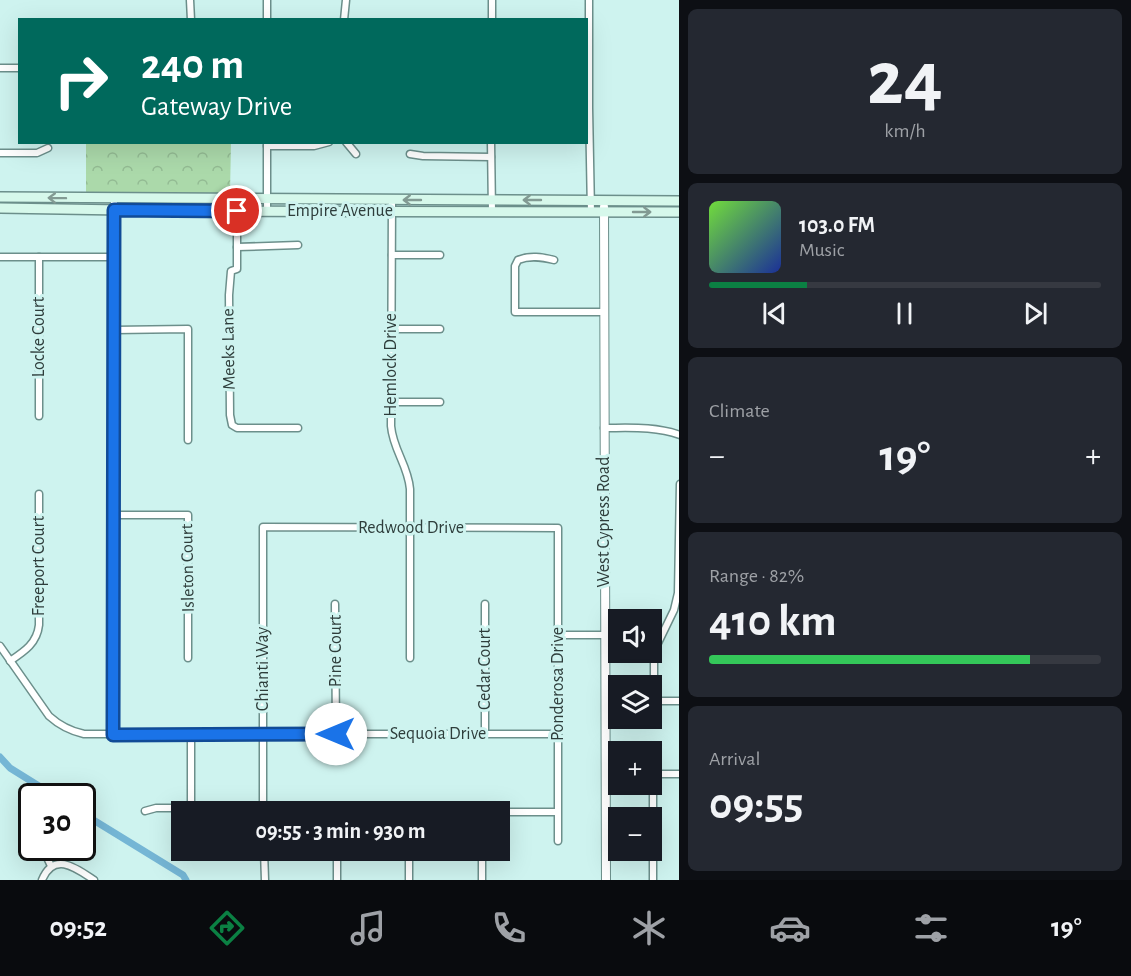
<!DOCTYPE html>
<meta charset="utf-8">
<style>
body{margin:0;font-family:"Alegreya Sans",sans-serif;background:#242831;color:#f1f3f6;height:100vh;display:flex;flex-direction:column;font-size:22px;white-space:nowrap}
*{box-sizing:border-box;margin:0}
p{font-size:20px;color:#9ea1a6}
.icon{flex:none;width:33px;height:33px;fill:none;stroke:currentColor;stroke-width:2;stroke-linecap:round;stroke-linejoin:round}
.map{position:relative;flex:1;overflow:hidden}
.panel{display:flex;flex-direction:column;gap:9px;padding:9px;background:#0d0f14;width:452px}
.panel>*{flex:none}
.hud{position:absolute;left:18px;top:18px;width:570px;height:126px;border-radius:0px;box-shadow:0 6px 24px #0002;background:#00695c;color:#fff;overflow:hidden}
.buttons{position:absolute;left:608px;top:609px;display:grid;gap:12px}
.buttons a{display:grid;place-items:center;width:54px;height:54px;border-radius:0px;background:#171b24;box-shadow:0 6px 24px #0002;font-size:30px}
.speed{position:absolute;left:18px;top:783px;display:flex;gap:12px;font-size:30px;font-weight:700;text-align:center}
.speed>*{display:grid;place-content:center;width:78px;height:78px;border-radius:50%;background:#171b24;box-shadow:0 6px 24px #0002;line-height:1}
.speed .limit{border:3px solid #111;border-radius:9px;background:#fff;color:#111}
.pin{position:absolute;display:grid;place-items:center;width:51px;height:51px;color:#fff;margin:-26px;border:3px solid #fff;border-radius:50%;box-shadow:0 2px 6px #0007}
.me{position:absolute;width:66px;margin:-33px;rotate:270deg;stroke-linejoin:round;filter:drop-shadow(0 0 4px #0008)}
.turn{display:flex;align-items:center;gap:21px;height:126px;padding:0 24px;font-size:27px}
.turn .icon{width:78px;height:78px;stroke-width:2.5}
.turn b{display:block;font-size:42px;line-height:51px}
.big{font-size:45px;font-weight:700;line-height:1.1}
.panel .widget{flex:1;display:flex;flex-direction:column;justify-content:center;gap:9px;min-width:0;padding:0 21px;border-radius:9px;background:#242831}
.panel .dial{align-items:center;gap:0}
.dial b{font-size:78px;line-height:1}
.song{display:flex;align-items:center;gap:18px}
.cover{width:72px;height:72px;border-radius:9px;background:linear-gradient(135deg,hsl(100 70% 55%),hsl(230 70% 35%))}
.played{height:6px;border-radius:3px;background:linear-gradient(90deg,#0b8043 25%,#363941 25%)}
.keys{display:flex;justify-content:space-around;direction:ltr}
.heat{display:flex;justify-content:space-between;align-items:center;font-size:33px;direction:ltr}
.charge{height:9px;border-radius:4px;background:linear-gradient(90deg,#34c759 82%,#363941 0)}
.trip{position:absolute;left:171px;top:801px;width:339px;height:60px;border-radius:0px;background:#171b24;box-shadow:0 6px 24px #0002;font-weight:700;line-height:60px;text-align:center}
.menu{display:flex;height:96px;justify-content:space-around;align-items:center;background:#090b0e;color:#9ea1a6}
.menu .icon{width:42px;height:42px}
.menu .current{color:#0b8043}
.menu b{font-size:27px;color:#f1f3f6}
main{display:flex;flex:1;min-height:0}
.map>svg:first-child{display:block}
.park{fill:url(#park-crowns)}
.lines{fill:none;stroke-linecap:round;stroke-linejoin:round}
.canal{stroke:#75b6d5;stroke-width:7}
.minor-casing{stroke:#6c8f8b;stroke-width:9}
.tertiary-casing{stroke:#6c8f8b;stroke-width:10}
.secondary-casing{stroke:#6c8f8b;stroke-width:12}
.minor{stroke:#fff;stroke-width:6}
.tertiary{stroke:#fff;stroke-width:8}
.secondary{stroke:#d6f8eb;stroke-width:9}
.oneway{stroke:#829a93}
.route-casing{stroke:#114b97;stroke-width:15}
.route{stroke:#1a73e8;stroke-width:10}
.labels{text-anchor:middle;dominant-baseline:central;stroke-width:6;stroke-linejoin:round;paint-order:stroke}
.street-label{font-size:18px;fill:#2e3d3b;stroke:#cef3ef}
</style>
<main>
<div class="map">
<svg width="680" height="880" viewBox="0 0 680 880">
<defs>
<pattern id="park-crowns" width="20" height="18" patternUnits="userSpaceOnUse" patternTransform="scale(1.5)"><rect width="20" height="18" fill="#abd9aa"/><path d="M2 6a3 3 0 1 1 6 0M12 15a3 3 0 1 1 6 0" fill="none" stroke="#93bb93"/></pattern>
</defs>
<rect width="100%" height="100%" fill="#cef3ef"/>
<path class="park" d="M86,143H231L230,193H86Z"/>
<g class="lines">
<g class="canal">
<path d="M0,757L10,768L55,796"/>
<path d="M82,813L183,875L186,880"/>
</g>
<g class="minor-casing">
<g id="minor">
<path d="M190,0L191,20"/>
<path d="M589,0V108L591,212"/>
<path d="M267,20V0"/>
<path d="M344,20L346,0"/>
<path d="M492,20V0"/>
<path d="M0,68H20"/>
<path d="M346,142L356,154"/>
<path d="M491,142L492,212"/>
<path d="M267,146H314L329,142"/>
<path d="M0,153H37L48,148"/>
<path d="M410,154L423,156L491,157"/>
<path d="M392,200L391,426C393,450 408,465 410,489V658"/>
<path d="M237,211V269L231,271L229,295L230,415L232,425L237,428H298"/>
<path d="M267,211V142"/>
<path d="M237,247L298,245"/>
<path d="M392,255H440"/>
<path d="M0,257H114"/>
<path d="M39,257V416"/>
<path d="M554,260C542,257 530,255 518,260L515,266V312H604"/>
<path d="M392,329H440"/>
<path d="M114,330L188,329V440"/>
<path d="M391,402H440"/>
<path d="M604,428C629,428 655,426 680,435"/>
<path d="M680,484L678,593L674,610L658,643L654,656V701H680"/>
<path d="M114,515H188V658"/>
<path d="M335,604L336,734"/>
<path d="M558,635H605"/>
<path d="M0,646L49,716C59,725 70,731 84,734H558"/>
<path d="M10,661C25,651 37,643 39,625V494"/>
<path d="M485,734V604"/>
<path d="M113,735L114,199"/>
<path d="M606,774H618"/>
<path d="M651,774H680"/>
<path d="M145,811L156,808H191"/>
<path d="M191,812V735"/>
<path d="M263,812V527L558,528V841"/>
<path d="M500,812H557"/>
<path d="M43,849L51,866"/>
<path d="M264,850L265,880"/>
<path d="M337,850V880"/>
<path d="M409,850V880"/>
<path d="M482,850V880"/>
<path d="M42,880C54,851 76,868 94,880"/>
<path d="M653,880V774"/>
</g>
</g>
<g class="tertiary-casing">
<path id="tertiary" d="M604,207L606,880"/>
</g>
<g class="secondary-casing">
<g id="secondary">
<path d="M0,197L680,201"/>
<path d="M0,208L183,211L680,212"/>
</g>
</g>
<use href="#minor" class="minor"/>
<use href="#tertiary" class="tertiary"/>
<use href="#secondary" class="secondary"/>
</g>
<defs><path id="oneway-shaft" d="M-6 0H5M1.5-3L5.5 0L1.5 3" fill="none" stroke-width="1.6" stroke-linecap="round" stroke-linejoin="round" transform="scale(1.5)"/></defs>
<g class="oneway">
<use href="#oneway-shaft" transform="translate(57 198) rotate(-179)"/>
<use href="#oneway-shaft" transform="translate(412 200) rotate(-180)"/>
<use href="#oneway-shaft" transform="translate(532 200) rotate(-180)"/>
<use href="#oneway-shaft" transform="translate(642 212)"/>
</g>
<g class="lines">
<g class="route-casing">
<path id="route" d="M237,211L114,210L113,735L336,734"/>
</g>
<use href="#route" class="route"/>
</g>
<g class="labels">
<g class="street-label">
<text x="340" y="211">Empire Avenue</text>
<text transform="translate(39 337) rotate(-90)">Locke Court</text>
<text transform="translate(229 349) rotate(-91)">Meeks Lane</text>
<text transform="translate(391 365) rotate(-90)">Hemlock Drive</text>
<text transform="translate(604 522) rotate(-90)">West Cypress Road</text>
<text x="411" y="528">Redwood Drive</text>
<text transform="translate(39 566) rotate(-90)">Freeport Court</text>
<text transform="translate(188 568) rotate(-91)">Isleton Court</text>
<text transform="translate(336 651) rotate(-90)">Pine Court</text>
<text transform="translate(263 669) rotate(-90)">Chianti Way</text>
<text transform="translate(485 669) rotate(-90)">Cedar Court</text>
<text transform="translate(558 684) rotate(-90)">Ponderosa Drive</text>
<text x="438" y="734">Sequoia Drive</text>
</g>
</g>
</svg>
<div class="buttons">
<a><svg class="icon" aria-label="sound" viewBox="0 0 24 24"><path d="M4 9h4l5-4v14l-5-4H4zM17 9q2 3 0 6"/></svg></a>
<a><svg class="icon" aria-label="layers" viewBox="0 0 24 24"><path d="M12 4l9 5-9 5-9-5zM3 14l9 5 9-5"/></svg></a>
<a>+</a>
<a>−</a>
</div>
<div class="speed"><div class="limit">30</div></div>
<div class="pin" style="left:237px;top:211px;background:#d93025"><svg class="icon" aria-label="arrive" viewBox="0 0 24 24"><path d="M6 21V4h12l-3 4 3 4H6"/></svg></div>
<svg class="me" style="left:336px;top:734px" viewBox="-20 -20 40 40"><circle r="19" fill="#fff"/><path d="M0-13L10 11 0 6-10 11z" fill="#1a73e8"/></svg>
<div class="trip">09:55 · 3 min · 930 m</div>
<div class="hud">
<div class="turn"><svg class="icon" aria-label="right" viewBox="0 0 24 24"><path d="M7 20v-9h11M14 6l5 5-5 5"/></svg><div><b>240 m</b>Gateway Drive</div></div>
</div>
</div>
<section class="panel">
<div class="widget dial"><b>24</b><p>km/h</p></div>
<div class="widget">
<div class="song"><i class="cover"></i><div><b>103.0 FM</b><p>Music</p></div></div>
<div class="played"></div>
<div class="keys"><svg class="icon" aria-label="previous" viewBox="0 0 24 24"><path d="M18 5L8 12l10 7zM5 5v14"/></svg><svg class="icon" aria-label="pause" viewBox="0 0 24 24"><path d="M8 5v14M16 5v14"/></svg><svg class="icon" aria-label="next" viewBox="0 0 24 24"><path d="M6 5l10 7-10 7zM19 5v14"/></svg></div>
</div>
<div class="widget"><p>Climate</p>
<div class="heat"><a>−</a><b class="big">19°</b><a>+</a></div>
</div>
<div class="widget"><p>Range · 82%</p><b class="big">410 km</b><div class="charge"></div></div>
<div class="widget"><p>Arrival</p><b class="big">09:55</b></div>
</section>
</main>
<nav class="menu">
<b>09:52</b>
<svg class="icon current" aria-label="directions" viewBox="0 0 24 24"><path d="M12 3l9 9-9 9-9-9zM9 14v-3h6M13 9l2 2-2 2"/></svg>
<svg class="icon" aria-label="music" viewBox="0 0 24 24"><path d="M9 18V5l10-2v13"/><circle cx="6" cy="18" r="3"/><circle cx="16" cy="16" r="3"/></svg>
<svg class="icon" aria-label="phone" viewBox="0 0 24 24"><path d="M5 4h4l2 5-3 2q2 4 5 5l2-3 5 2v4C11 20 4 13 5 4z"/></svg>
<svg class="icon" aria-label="climate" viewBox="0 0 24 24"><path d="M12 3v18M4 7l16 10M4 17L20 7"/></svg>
<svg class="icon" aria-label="car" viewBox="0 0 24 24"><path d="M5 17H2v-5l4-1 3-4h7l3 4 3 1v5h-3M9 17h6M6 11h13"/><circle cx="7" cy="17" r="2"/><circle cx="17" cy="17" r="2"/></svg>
<svg class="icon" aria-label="filters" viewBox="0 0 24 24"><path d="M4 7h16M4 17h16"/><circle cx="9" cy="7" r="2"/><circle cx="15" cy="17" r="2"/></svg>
<b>19°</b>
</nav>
